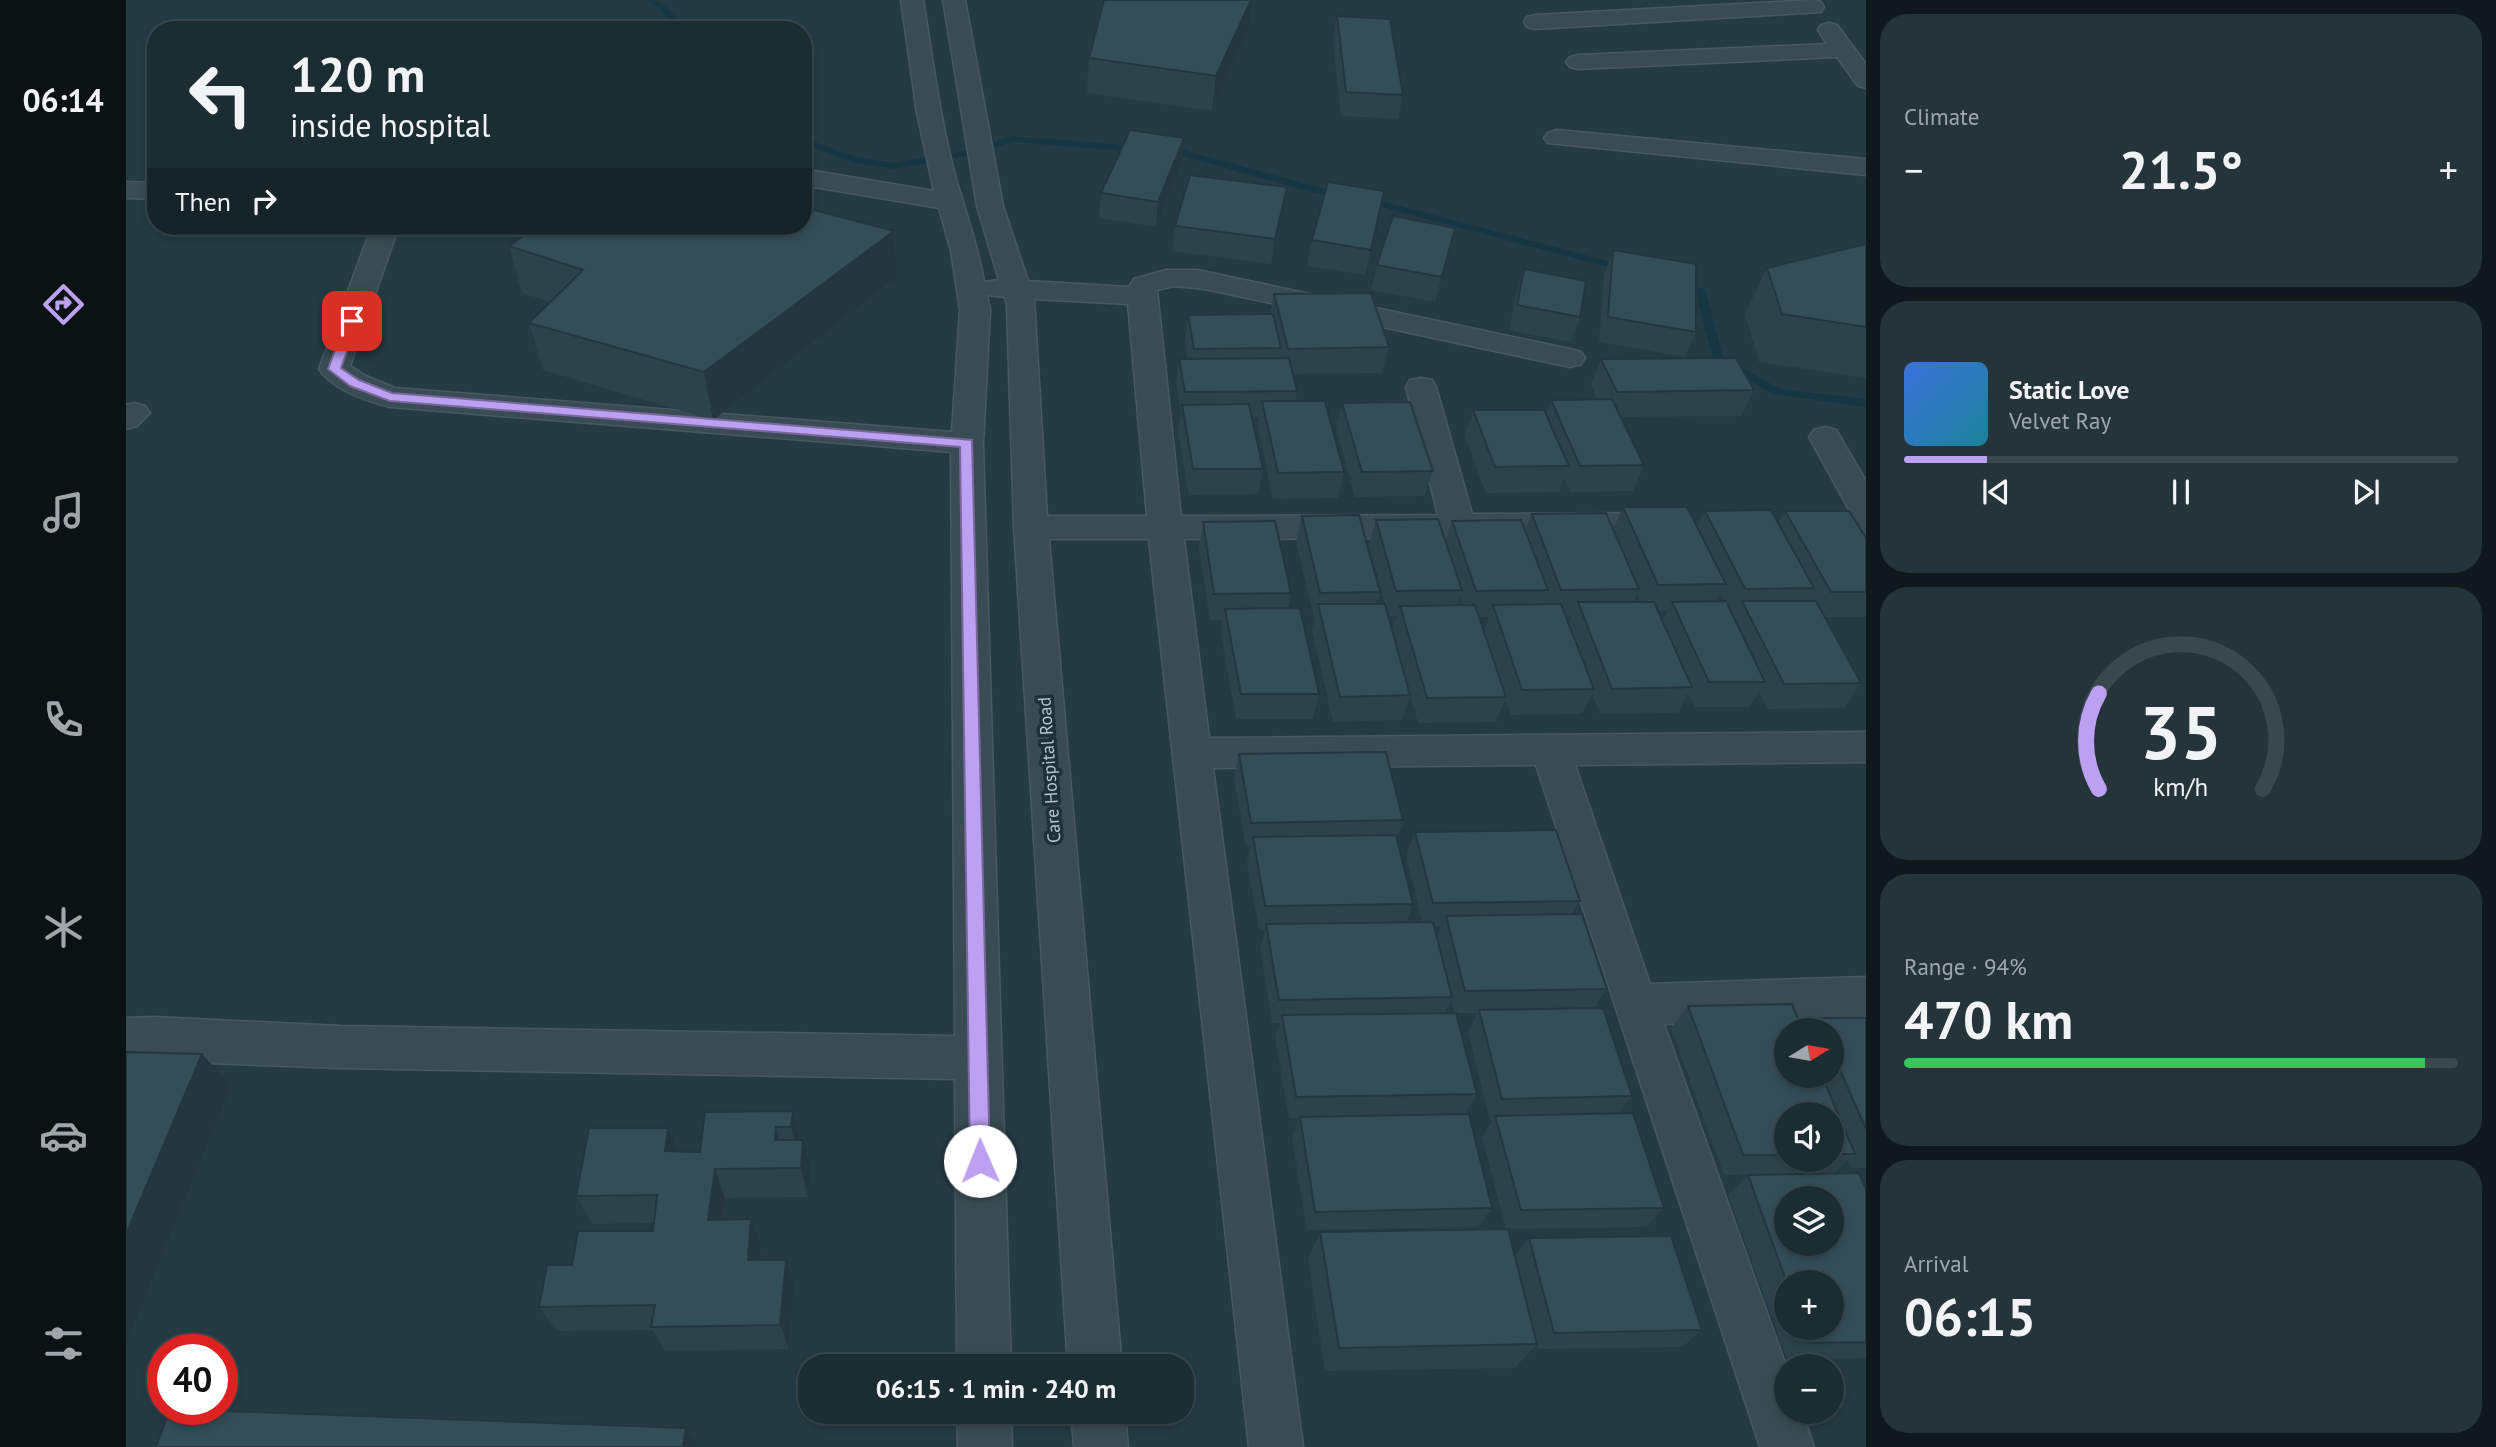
<!DOCTYPE html>
<meta charset="utf-8">
<style>
body{margin:0;font-family:"PT Sans",sans-serif;background:#25343b;color:#f1f3f6;height:100vh;display:flex;flex-direction:column;font-size:26px;white-space:nowrap}
*{box-sizing:border-box;margin:0}
p{font-size:23px;color:#a0a7ac}
.icon{flex:none;width:38px;height:38px;fill:none;stroke:currentColor;stroke-width:2;stroke-linecap:round;stroke-linejoin:round}
.map{position:relative;flex:1;overflow:hidden}
.panel{display:flex;flex-direction:column;gap:14px;padding:14px;background:#0f181c;width:630px}
.panel>*{flex:none}
.top-card{position:absolute;left:21px;top:21px;width:665px;height:214px;border-radius:28px;box-shadow:0 4px 10px #0003,0 0 0 2px #3a484e;background:#1c2c33;color:#f1f3f6;overflow:hidden}
.needle{width:46px;rotate:79deg}
.tools{position:absolute;left:1648px;top:1018px;display:grid;gap:14px}
.tools a{display:grid;place-items:center;width:70px;height:70px;border-radius:50%;background:#1c2c33;box-shadow:0 4px 10px #0003,0 0 0 2px #3a484e;font-size:35px}
.speed{position:absolute;left:21px;top:1334px;display:flex;gap:14px;font-size:35px;font-weight:700;text-align:center}
.speed>*{display:grid;place-content:center;width:91px;height:91px;border-radius:50%;background:#1c2c33;box-shadow:0 4px 10px #0003,0 0 0 2px #3a484e;line-height:1}
.speed .limit{border:10px solid #d22;background:#fff;color:#111}
.pin{position:absolute;display:grid;place-items:center;width:60px;height:60px;color:#fff;margin:-30px;border-radius:14px;box-shadow:0 4px 10px #0006}
.me{position:absolute;width:77px;margin:-38px;rotate:359deg;stroke-linejoin:round;filter:drop-shadow(0 0 5px #0008)}
.turn{display:flex;align-items:center;gap:24px;height:147px;padding:0 28px;font-size:32px}
.turn .icon{width:91px;height:91px;stroke-width:2.5}
.turn b{display:block;font-size:49px;line-height:60px}
.then{display:flex;align-items:center;height:66px;padding:0 28px;background:#0003;gap:14px;font-size:26px}
.big{font-size:52px;font-weight:700;line-height:1.1}
.panel .widget{flex:1;display:flex;flex-direction:column;justify-content:center;gap:10px;min-width:0;padding:0 24px;border-radius:28px;background:#25343b}
.panel .dial{align-items:center;gap:0}
.dial svg{height:182px;overflow:visible;fill:none;stroke:#3a484e;stroke-width:7;stroke-linecap:round;text-anchor:middle}
.dial text{fill:#f1f3f6;stroke:none}
.song{display:flex;align-items:center;gap:21px}
.cover{width:84px;height:84px;border-radius:10px;background:linear-gradient(135deg,hsl(220 70% 55%),hsl(190 70% 35%))}
.played{height:7px;border-radius:4px;background:linear-gradient(90deg,#bca0f2 15%,#3a484e 15%)}
.keys{display:flex;justify-content:space-around;direction:ltr}
.heat{display:flex;justify-content:space-between;align-items:center;font-size:38px;direction:ltr}
.charge{height:10px;border-radius:5px;background:linear-gradient(90deg,#34c759 94%,#3a484e 0)}
.trip{position:absolute;left:672px;top:1354px;width:396px;height:70px;border-radius:28px;background:#1c2c33;box-shadow:0 4px 10px #0003,0 0 0 2px #3a484e;font-weight:700;line-height:70px;text-align:center}
main{display:flex;flex:1;min-height:0}
.menu{display:flex;flex-direction:column;width:126px;justify-content:space-around;align-items:center;background:#0b1214;color:#a0a7ac}
.menu .icon{width:49px;height:49px}
.menu .on{color:#bca0f2}
.menu b{font-size:32px;color:#f1f3f6}
.map>svg:first-child{display:block}
.lines{fill:none;stroke-linecap:round;stroke-linejoin:round}
.stream{fill:#173644;fill-rule:evenodd}
.minor-casing{stroke:#465860;stroke-width:3}
.minor{fill:#3a4c53;fill-rule:evenodd}
.wall{fill:#2d434c;fill-rule:evenodd}
.shaded-wall{fill:#24373e}
.building{fill:#344e58;stroke:#24373e;stroke-width:2;fill-rule:evenodd}
.route{fill:#bca0f2;stroke:#7a689d;stroke-width:2}
.labels{text-anchor:middle;dominant-baseline:central;stroke-width:7;stroke-linejoin:round;paint-order:stroke}
.street-label{font-size:18px;fill:#b7c6cd;stroke:#1e3139}
</style>
<main>
<nav class="menu">
<b>06:14</b>
<svg class="icon on" aria-label="directions" viewBox="0 0 24 24"><path d="M12 3l9 9-9 9-9-9zM9 14v-3h6M13 9l2 2-2 2"/></svg>
<svg class="icon" aria-label="music" viewBox="0 0 24 24"><path d="M9 18V5l10-2v13"/><circle cx="6" cy="18" r="3"/><circle cx="16" cy="16" r="3"/></svg>
<svg class="icon" aria-label="phone" viewBox="0 0 24 24"><path d="M5 4h4l2 5-3 2q2 4 5 5l2-3 5 2v4C11 20 4 13 5 4z"/></svg>
<svg class="icon" aria-label="climate" viewBox="0 0 24 24"><path d="M12 3v18M4 7l16 10M4 17L20 7"/></svg>
<svg class="icon" aria-label="car" viewBox="0 0 24 24"><path d="M5 17H2v-5l4-1 3-4h7l3 4 3 1v5h-3M9 17h6M6 11h13"/><circle cx="7" cy="17" r="2"/><circle cx="17" cy="17" r="2"/></svg>
<svg class="icon" aria-label="filters" viewBox="0 0 24 24"><path d="M4 7h16M4 17h16"/><circle cx="9" cy="7" r="2"/><circle cx="15" cy="17" r="2"/></svg>
</nav>
<div class="map">
<svg width="1740" height="1447" viewBox="0 0 1740 1447">
<rect width="100%" height="100%" fill="#253b44"/>
<g class="lines">
<g class="stream">
<path d="M521,0C540,0 548,16 559,30H551L534,9Z"/>
<path d="M885,136L1012,146L1017,149L1012,152L886,142L846,155L767,169L726,162L677,144V138L731,157L767,163L844,150Z"/>
<path d="M1036,150H1057L1221,195L1216,198L1185,192L1056,156L1036,154Z"/>
<path d="M1236,196L1505,267L1506,269L1501,272L1233,201L1231,199Z"/>
<path d="M1554,280L1579,290L1597,357L1654,389L1740,399V407L1647,394L1588,361L1569,292L1550,285V281Z"/>
</g>
<g class="minor-casing">
<g id="minor">
<path d="M775,0H797C807,60 814,120 830,179C840,213 852,246 858,282L873,280L851,206L817,0H839L877,206L902,281L1003,287L1008,279L1040,270H1071L1444,349L1455,352L1459,358L1455,364L1444,367L1079,289L1048,286L1031,290L1055,516L1312,515L1280,387L1284,380L1295,378L1306,380L1310,387L1346,514L1543,513L1555,517L1560,525L1555,533L1543,537L1058,539L1083,738L1740,732V762L1449,765L1524,984L1740,977V1017L1538,1024L1661,1369V1412H1676L1688,1447H1634L1410,765L1087,768L1177,1447H1123L1023,539H923L996,1367H942L888,528L881,306L879,297L861,295L864,310L857,443L885,1367H831L829,1079L214,1068L0,1060V1018L28,1017L214,1026L829,1036L825,452L264,407C240,401 207,390 193,369L246,226H273L224,366L240,376L269,388L826,432L834,310L825,251L813,208L677,185V169L808,191L791,113ZM908,299L1002,304L1021,516H921Z"/>
<path d="M1687,0L1695,2L1698,7L1695,12L1409,29L1401,27L1398,22L1401,17L1409,15Z"/>
<path d="M1703,23L1711,25L1740,64V88L1732,86L1711,57L1452,69L1444,67L1440,62L1444,57L1452,55L1701,44L1692,30L1695,25Z"/>
<path d="M1431,130L1740,159V175L1422,143L1418,138L1422,133Z"/>
<path d="M0,182L30,183V199L0,198Z"/>
<path d="M8,403L19,406L24,413L11,426L0,429V405Z"/>
<path d="M1699,427L1710,430L1740,481V535H1680L1668,532L1663,524L1668,516L1680,513H1725L1683,437L1688,430Z"/>
<path d="M831,1412H885L886,1447H832Z"/>
<path d="M945,1412H999L1002,1447H948Z"/>
</g>
</g>
<use href="#minor" class="minor"/>
</g>
<g class="wall">
<path d="M978,0H1126L1122,29L1086,111L961,93L963,58Z"/>
<path d="M1211,16L1277,95L1272,119L1215,116L1207,40Z"/>
<path d="M1058,138L1056,162L1030,227L973,218L975,193Z"/>
<path d="M1161,187L1145,264L1046,251L1049,226Z"/>
<path d="M1258,191L1239,275L1181,266L1186,240Z"/>
<path d="M1329,228L1309,302L1245,290L1251,265Z"/>
<path d="M768,231L771,277L587,420L417,370L403,323L424,302L396,293L383,246Z"/>
<path d="M1740,244V378L1633,362L1619,314L1641,268Z"/>
<path d="M1487,250L1570,332L1559,357L1473,342L1478,275Z"/>
<path d="M1398,269L1454,317L1445,342L1383,330L1390,294Z"/>
<path d="M1148,294L1263,347L1256,373L1167,374L1171,391L1169,401L1218,472L1212,498L1147,499L1132,427L1133,417H1126L1137,469L1132,494L1063,495L1052,430L1055,411L1050,384L1053,359H1062L1059,340L1062,315L1144,314Z"/>
<path d="M1475,359L1628,390L1615,416L1495,417L1518,465L1507,491L1444,492L1438,478L1433,492L1360,493L1339,436L1347,410L1420,414L1425,400L1471,399L1465,385Z"/>
<path d="M1216,403L1307,471L1299,496L1229,497L1210,428Z"/>
<path d="M1497,507L1571,527L1579,511L1652,524L1659,511L1740,538V617H1700L1735,683L1718,708L1642,709L1633,692L1624,707H1569L1562,693L1552,713L1474,714L1466,694L1456,714L1385,715L1379,699L1370,722L1292,723L1278,674L1284,695L1276,720L1207,722L1186,630L1189,618H1188L1170,541L1176,516L1254,592L1250,604L1266,631L1271,616H1262L1243,545L1250,520L1320,541L1326,521L1399,531L1406,514L1487,530ZM1512,593L1515,602H1507ZM1594,594L1598,601H1590ZM1334,596L1337,605H1331ZM1542,610L1536,621L1532,611ZM1446,615L1443,623L1440,616ZM1353,617H1363L1358,630Z"/>
<path d="M1077,522L1165,593L1162,608L1193,694L1187,719H1110L1095,634L1097,620H1084L1073,548Z"/>
<path d="M1113,754L1277,820L1271,838L1287,904L1280,923L1296,922L1280,856L1289,832L1454,901L1446,914L1481,989L1468,1008L1506,1096L1492,1114L1538,1208L1520,1227L1382,1229L1389,1256L1403,1238L1576,1330L1556,1347L1412,1349L1411,1344L1389,1368L1199,1371L1182,1259L1194,1232L1380,1229L1356,1137L1367,1120H1364L1342,1032L1352,1013H1330L1351,1094L1339,1114L1366,1208L1352,1227L1181,1230L1166,1137L1173,1118H1163L1149,1037L1154,1023H1146L1134,948L1139,930H1133L1121,861L1125,847H1120L1108,779ZM1308,926H1315L1311,936ZM1325,999L1328,1013H1318Z"/>
<path d="M1562,1006L1661,1076H1706V1031H1680L1692,1018H1740V1168H1725L1722,1160L1707,1174L1598,1175L1545,1028ZM1661,1115H1706V1160H1661Z"/>
<path d="M667,1111L674,1140L685,1169L682,1197L599,1198L597,1220L635,1246L634,1260L668,1286L663,1349L539,1351L527,1330L432,1331L413,1307L446,1265L527,1231L528,1223L467,1224L450,1196L552,1151L574,1152Z"/>
<path d="M1622,1175L1740,1189V1358L1661,1359L1602,1195ZM1661,1283H1706V1328H1661Z"/>
</g>
<g class="shaded-wall">
<path d="M1125,0H1126L1122,29L1086,111L1090,76Z"/>
<path d="M1058,138L1056,162L1030,227L1032,202Z"/>
<path d="M1161,187L1156,212L1145,264L1149,239Z"/>
<path d="M768,231L771,277L587,420L578,372Z"/>
<path d="M76,1054L105,1085L0,1344V1234Z"/>
<path d="M667,1111L674,1141L673,1157L665,1127Z"/>
<path d="M650,1127L658,1157L649,1140Z"/>
<path d="M542,1128L555,1157L539,1151Z"/>
<path d="M677,1140L685,1169L682,1197L675,1168Z"/>
<path d="M589,1169L599,1198L593,1247L582,1220Z"/>
<path d="M625,1219L635,1246L631,1286L622,1260Z"/>
<path d="M660,1260L668,1286L663,1349L654,1325Z"/>
<path d="M560,1428L572,1447H557Z"/>
</g>
<g class="building">
<path d="M978,0H1125L1090,76L963,58Z"/>
<path d="M1211,16L1264,19L1277,95L1220,92Z"/>
<path d="M1004,130L1058,138L1032,202L975,193Z"/>
<path d="M1064,175L1161,187L1149,239L1049,226Z"/>
<path d="M1202,182L1258,191L1245,250L1186,240Z"/>
<path d="M677,207L768,231L578,372L403,323L457,270L383,246L410,226H677Z"/>
<path d="M1267,216L1329,228L1316,277L1251,265Z"/>
<path d="M1740,244V327L1656,314L1641,268Z"/>
<path d="M1487,250L1570,264V332L1482,317Z"/>
<path d="M1398,269L1460,281L1454,317L1391,305Z"/>
<path d="M1245,293L1263,347L1162,349L1148,294Z"/>
<path d="M1147,314L1155,348L1068,349L1062,315Z"/>
<path d="M1163,358L1171,391L1059,392L1053,359Z"/>
<path d="M1610,358L1628,390L1491,392L1475,359Z"/>
<path d="M1486,399L1518,465L1454,466L1425,400Z"/>
<path d="M1136,401H1199L1218,472L1152,473Z"/>
<path d="M1284,402L1307,471L1236,472L1216,403Z"/>
<path d="M1123,404L1137,469H1067L1056,405Z"/>
<path d="M1347,410H1418L1443,466L1369,467Z"/>
<path d="M1497,507H1561L1600,584L1532,585Z"/>
<path d="M1645,510L1688,588L1619,589L1579,511Z"/>
<path d="M1659,511H1723L1740,538V592H1705Z"/>
<path d="M1480,513L1513,589L1435,590L1406,514Z"/>
<path d="M1233,515L1254,592L1194,593L1176,516Z"/>
<path d="M1312,519L1336,590L1270,591L1250,520Z"/>
<path d="M1395,520L1422,590L1350,591L1326,521Z"/>
<path d="M1149,521L1165,593L1088,594L1077,522Z"/>
<path d="M1600,601L1639,682H1583L1546,602Z"/>
<path d="M1616,601H1690L1735,683L1658,684Z"/>
<path d="M1452,602H1528L1566,687L1486,689Z"/>
<path d="M1192,604H1259L1284,695L1214,697Z"/>
<path d="M1435,604L1468,689L1396,690L1367,605Z"/>
<path d="M1349,605L1380,697L1301,698L1274,606Z"/>
<path d="M1174,608L1193,694H1115L1099,609Z"/>
<path d="M1260,752L1277,820L1125,823L1113,754Z"/>
<path d="M1430,830L1454,901L1307,903L1289,832Z"/>
<path d="M1270,835L1287,904L1139,906L1127,837Z"/>
<path d="M1456,914L1481,989L1339,991L1320,916Z"/>
<path d="M1307,922L1326,997L1153,1000L1140,924Z"/>
<path d="M1666,1004L1677,1031H1661V1076H1696L1729,1154H1706V1115H1661V1155H1617L1562,1006Z"/>
<path d="M1477,1008L1506,1096L1376,1099L1353,1010Z"/>
<path d="M1330,1013L1351,1094L1170,1097L1156,1015Z"/>
<path d="M1692,1018H1740V1129L1706,1052V1031H1697Z"/>
<path d="M0,1052L76,1054L0,1234Z"/>
<path d="M667,1111L665,1127H650L649,1140H677L675,1168L589,1169L582,1220L625,1219L622,1260H660L654,1325L525,1327L529,1305L413,1307L421,1265H446L452,1231H527L531,1195L450,1196L463,1128H542L539,1151L574,1152L579,1112Z"/>
<path d="M1507,1113L1538,1208L1395,1210L1369,1116Z"/>
<path d="M1343,1114L1366,1208L1189,1212L1174,1117Z"/>
<path d="M1733,1173L1740,1189V1342L1684,1343L1678,1328H1706V1283H1661L1622,1175ZM1661,1199H1706V1244H1661Z"/>
<path d="M1382,1229L1411,1344L1213,1348L1194,1232Z"/>
<path d="M1545,1236L1576,1330L1428,1333L1403,1238Z"/>
<path d="M44,1409L560,1428L557,1447H30Z"/>
</g>
<path class="route" d="M226,318L232,321L215,368L233,380L266,393L846,440L864,1161L861,1168L854,1171L847,1168L844,1161L834,447L264,401L224,386L202,369L220,321Z"/>
<g class="labels">
<g class="street-label">
<text transform="translate(923 770) rotate(-94)">Care Hospital Road</text>
</g>
</g>
</svg>
<div class="tools">
<a><svg class="needle" viewBox="-14 -14 28 28"><path d="M0-13l5 13h-10z" fill="#e53935"/><path d="M0 13l5-13h-10z" fill="#a0a7ac"/></svg></a>
<a><svg class="icon" aria-label="sound" viewBox="0 0 24 24"><path d="M4 9h4l5-4v14l-5-4H4zM17 9q2 3 0 6"/></svg></a>
<a><svg class="icon" aria-label="layers" viewBox="0 0 24 24"><path d="M12 4l9 5-9 5-9-5zM3 14l9 5 9-5"/></svg></a>
<a>+</a>
<a>−</a>
</div>
<div class="speed"><div class="limit">40</div></div>
<div class="pin" style="left:226px;top:321px;background:#d93025"><svg class="icon" aria-label="arrive" viewBox="0 0 24 24"><path d="M6 21V4h12l-3 4 3 4H6"/></svg></div>
<svg class="me" style="left:854px;top:1161px" viewBox="-20 -20 40 40"><circle r="19" fill="#fff"/><path d="M0-13L10 11 0 6-10 11z" fill="#bca0f2"/></svg>
<div class="trip">06:15 · 1 min · 240 m</div>
<div class="top-card">
<div class="turn"><svg class="icon" aria-label="left" viewBox="0 0 24 24"><path d="M17 20v-9H6M10 6l-5 5 5 5"/></svg><div><b>120 m</b>inside hospital</div></div>
<div class="then">Then<svg class="icon" aria-label="right" viewBox="0 0 24 24"><path d="M7 20v-9h11M14 6l5 5-5 5"/></svg></div>
</div>
</div>
<section class="panel">
<div class="widget"><p>Climate</p>
<div class="heat"><a>−</a><b class="big">21.5°</b><a>+</a></div>
</div>
<div class="widget">
<div class="song"><i class="cover"></i><div><b>Static Love</b><p>Velvet Ray</p></div></div>
<div class="played"></div>
<div class="keys"><svg class="icon" aria-label="previous" viewBox="0 0 24 24"><path d="M18 5L8 12l10 7zM5 5v14"/></svg><svg class="icon" aria-label="pause" viewBox="0 0 24 24"><path d="M8 5v14M16 5v14"/></svg><svg class="icon" aria-label="next" viewBox="0 0 24 24"><path d="M6 5l10 7-10 7zM19 5v14"/></svg></div>
</div>
<div class="widget dial"><svg viewBox="0 0 100 80">
<path d="M14 69A42 42 0 1 1 86 69"/>
<path d="M14 69A42 42 0 0 1 14 27" stroke="#bca0f2"/>
<text x="50" y="56" font-size="32" font-weight="700">35</text>
<text x="50" y="72" font-size="11">km/h</text>
</svg></div>
<div class="widget"><p>Range · 94%</p><b class="big">470 km</b><div class="charge"></div></div>
<div class="widget"><p>Arrival</p><b class="big">06:15</b></div>
</section>
</main>
